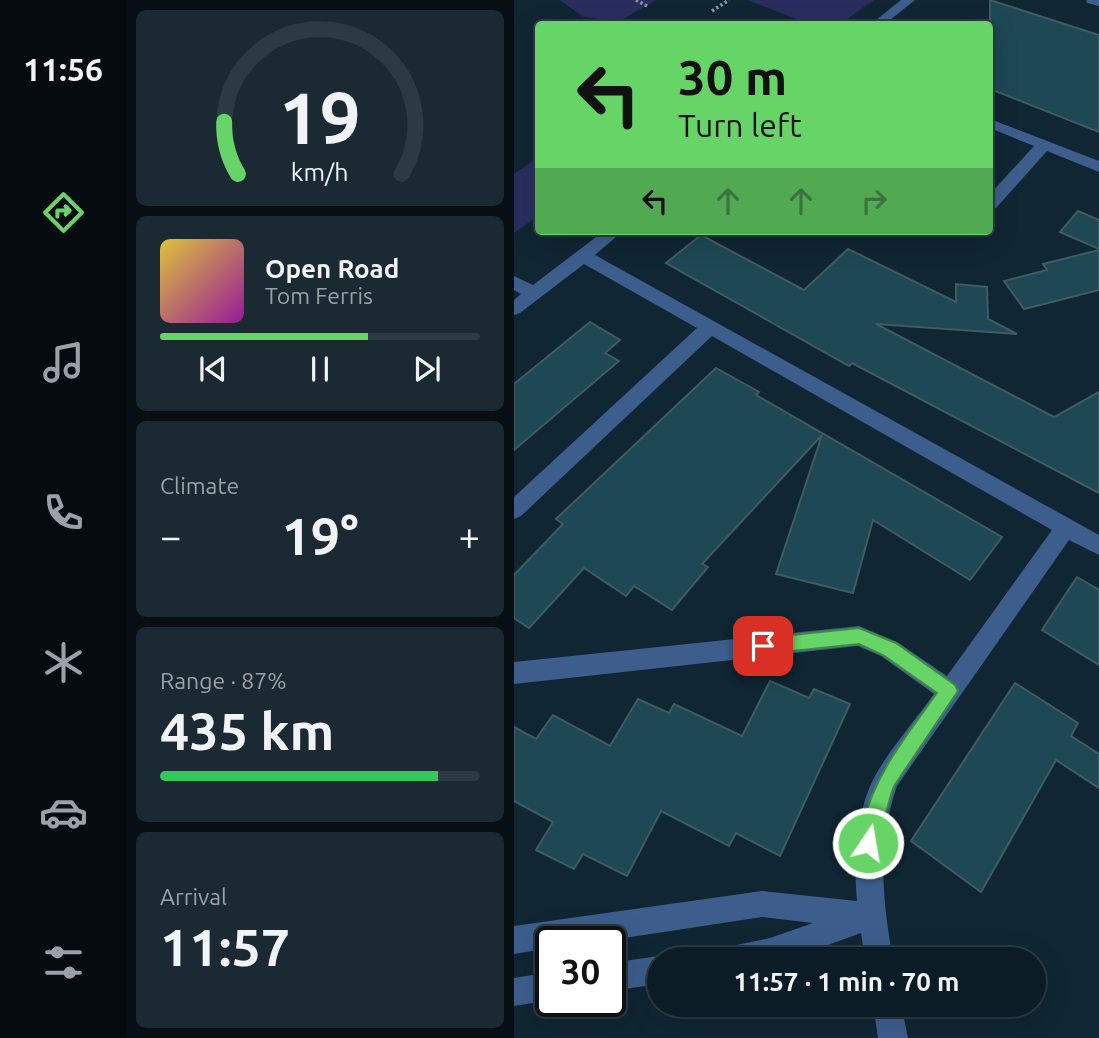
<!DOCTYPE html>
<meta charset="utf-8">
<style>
body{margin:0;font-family:Ubuntu,sans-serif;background:#1a2932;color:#f1f3f6;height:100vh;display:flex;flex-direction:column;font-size:26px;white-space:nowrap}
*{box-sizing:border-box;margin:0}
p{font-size:23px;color:#9aa1a7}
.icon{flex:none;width:38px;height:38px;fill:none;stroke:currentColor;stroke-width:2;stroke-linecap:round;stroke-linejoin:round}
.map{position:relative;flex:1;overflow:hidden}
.side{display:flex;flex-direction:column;gap:10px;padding:10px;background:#070f15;width:388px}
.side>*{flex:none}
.guide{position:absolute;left:21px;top:21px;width:458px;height:214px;border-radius:7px;box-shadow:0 7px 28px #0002,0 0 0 2px #2c3a43;background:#66d467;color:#111;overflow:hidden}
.speed{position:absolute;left:21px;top:926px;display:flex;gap:14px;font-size:35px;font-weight:700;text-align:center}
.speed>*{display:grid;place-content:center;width:91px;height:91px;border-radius:50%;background:#0c1c26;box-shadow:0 7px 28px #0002,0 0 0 2px #2c3a43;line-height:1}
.speed .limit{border:4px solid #111;border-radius:10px;background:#fff;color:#111}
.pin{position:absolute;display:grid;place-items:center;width:60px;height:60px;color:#fff;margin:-30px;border-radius:14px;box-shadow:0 4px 10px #0006}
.me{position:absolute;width:77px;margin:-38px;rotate:12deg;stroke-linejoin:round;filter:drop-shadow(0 0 5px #0008)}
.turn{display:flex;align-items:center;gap:24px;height:147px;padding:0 28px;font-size:32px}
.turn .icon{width:91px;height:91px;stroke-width:2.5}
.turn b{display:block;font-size:49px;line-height:60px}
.lanes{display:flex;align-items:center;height:66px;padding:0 28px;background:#0003;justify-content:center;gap:35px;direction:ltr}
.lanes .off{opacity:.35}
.big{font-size:52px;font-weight:700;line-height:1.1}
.side .widget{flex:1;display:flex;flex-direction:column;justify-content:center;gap:10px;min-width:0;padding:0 24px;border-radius:10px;background:#1a2932}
.side .dial{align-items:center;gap:0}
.dial svg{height:182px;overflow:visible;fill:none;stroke:#2c3a43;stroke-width:7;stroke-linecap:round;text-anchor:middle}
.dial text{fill:#f1f3f6;stroke:none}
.song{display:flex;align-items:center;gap:21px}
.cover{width:84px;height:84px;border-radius:10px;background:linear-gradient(135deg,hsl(50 70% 55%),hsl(300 70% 35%))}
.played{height:7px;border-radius:4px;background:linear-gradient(90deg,#66d467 65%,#2c3a43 65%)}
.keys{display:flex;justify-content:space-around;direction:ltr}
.heat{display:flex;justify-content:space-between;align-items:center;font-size:38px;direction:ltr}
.charge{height:10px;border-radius:5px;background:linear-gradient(90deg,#34c759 87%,#2c3a43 0)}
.trip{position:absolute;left:133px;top:947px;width:399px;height:70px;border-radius:35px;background:#0c1c26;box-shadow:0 7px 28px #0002,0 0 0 2px #2c3a43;font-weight:700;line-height:70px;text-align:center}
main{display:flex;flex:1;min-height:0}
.dock{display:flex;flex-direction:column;width:126px;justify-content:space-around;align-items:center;background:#050b0f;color:#9aa1a7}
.dock .icon{width:49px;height:49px}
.dock .current{color:#66d467}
.dock b{font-size:32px;color:#f1f3f6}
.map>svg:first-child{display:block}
.green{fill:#292e5e}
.building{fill:#1d4854;stroke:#3f5b64;stroke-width:2}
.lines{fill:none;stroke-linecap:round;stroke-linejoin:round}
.path{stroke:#8495a0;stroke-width:3.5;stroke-dasharray:2.5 2.5;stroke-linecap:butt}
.minor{fill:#3d5e8d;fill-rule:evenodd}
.route{fill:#66d467;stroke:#428a43;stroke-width:2}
</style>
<main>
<nav class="dock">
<b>11:56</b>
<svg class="icon current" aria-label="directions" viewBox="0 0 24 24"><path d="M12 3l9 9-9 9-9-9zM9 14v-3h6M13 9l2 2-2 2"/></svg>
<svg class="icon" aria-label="music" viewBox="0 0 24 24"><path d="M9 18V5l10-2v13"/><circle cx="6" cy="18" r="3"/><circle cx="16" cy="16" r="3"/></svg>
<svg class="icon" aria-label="phone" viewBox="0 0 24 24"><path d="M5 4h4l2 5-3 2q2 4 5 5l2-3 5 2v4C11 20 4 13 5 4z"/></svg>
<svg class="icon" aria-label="climate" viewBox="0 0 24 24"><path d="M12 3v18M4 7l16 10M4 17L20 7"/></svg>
<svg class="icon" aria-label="car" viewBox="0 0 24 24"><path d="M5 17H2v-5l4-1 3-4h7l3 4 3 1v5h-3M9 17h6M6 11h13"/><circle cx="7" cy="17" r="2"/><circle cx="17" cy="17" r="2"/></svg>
<svg class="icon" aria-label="filters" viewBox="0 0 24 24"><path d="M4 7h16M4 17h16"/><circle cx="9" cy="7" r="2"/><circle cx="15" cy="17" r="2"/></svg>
</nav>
<section class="side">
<div class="widget dial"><svg viewBox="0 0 100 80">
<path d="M14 69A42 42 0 1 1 86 69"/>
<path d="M14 69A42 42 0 0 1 8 46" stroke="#66d467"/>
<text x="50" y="56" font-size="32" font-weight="700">19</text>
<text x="50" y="72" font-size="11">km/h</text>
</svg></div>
<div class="widget">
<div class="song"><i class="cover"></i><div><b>Open Road</b><p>Tom Ferris</p></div></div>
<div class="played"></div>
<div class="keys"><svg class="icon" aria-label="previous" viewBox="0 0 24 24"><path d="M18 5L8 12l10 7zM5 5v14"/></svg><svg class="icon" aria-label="pause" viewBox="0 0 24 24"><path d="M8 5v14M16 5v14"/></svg><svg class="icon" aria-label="next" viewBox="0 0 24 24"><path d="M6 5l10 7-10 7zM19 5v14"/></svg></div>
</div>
<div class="widget"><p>Climate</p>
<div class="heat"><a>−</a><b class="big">19°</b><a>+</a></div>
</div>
<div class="widget"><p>Range · 87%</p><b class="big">435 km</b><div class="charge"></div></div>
<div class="widget"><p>Arrival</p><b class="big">11:57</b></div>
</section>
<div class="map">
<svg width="585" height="1038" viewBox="0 0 585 1038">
<rect width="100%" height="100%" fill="#102633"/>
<g class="green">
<path d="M45,0H142L106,21L70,17Z"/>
<path d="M233,0H360L326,24H296Z"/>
<path d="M24,157V216L0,233V174Z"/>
</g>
<g class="building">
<path d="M476,0L585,35V132L476,89Z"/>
<path d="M564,211L585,220V249L546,232Z"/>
<path d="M187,235L290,290L334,249L442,302V284L473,287L474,319L503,334L362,324L540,417L585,392V493L338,363L335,366L152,263Z"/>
<path d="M585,250V290L510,309L490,281L533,270L529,264Z"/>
<path d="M76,322L106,340L91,353L105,361L0,450V384Z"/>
<path d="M202,368L245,392L242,395L488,537L456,580L359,520L339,593L262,574L308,435L188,564L194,567L158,610L120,586L112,596L70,568L15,628L0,618V575L49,524L42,519Z"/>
<path d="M563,577L585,590V665L528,630Z"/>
<path d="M256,681L295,698L300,689L336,704L266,856L222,833L215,846L147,811L113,876L69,854L60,869L22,850L39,822L0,801V727L22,739L39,715L96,746L124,699L155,713L160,704L228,736Z"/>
<path d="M501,683L564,723L557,736L585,754V788L542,760L467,892L397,841Z"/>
</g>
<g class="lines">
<g class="path">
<path d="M122,0L135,7"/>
<path d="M198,11L215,0"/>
</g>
<g class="minor">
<path d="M387,0H401L371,24H357Z"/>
<path d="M572,0H585V6L573,3Z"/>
<path d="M476,119L585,161V172L533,151L482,208L476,209V194L520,146L476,128Z"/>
<path d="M90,231H109L81,255L585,535V555L555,540L383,786C363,844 368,899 379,959H351L347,933L275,959H200L204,949L256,938L299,923L248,917L84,942H37V948L0,954V926L248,891L343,901C339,859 342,806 365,769C381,743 402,719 420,694L367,656L344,646L0,684V662L345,626L383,642L433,676L538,530L198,336L7,516L0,519V497L183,328L70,264L6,313L0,315V300L7,294L0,290V276L19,285Z"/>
<path d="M145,956L152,959H145V984L96,991V963Z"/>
<path d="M37,972V1000L0,1006V978Z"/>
<path d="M359,1004H387L394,1038H364Z"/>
</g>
</g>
<path class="route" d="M345,628L382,643L441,685L444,691L380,786C372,807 370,829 361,850L354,853L347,850C344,841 347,833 349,824C361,773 393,735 423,693L369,655L345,644L249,654L243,652L241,646L243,640L249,638Z"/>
</svg>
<div class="speed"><div class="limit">30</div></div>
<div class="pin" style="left:249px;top:646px;background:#d93025"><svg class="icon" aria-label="arrive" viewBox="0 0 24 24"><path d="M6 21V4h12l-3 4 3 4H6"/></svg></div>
<svg class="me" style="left:354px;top:843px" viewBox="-20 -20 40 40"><circle r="17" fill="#66d467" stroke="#fff" stroke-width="3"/><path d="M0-11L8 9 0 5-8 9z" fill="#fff"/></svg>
<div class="trip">11:57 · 1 min · 70 m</div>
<div class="guide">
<div class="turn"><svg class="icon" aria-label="left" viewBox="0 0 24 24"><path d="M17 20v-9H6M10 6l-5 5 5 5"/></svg><div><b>30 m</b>Turn left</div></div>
<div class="lanes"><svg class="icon" aria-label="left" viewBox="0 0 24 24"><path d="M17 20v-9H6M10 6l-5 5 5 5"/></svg><svg class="icon off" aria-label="ahead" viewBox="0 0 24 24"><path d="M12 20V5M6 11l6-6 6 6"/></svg><svg class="icon off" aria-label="ahead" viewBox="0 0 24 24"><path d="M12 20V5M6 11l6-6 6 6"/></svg><svg class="icon off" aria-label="right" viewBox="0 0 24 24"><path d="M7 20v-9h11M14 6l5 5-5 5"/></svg></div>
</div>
</div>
</main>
